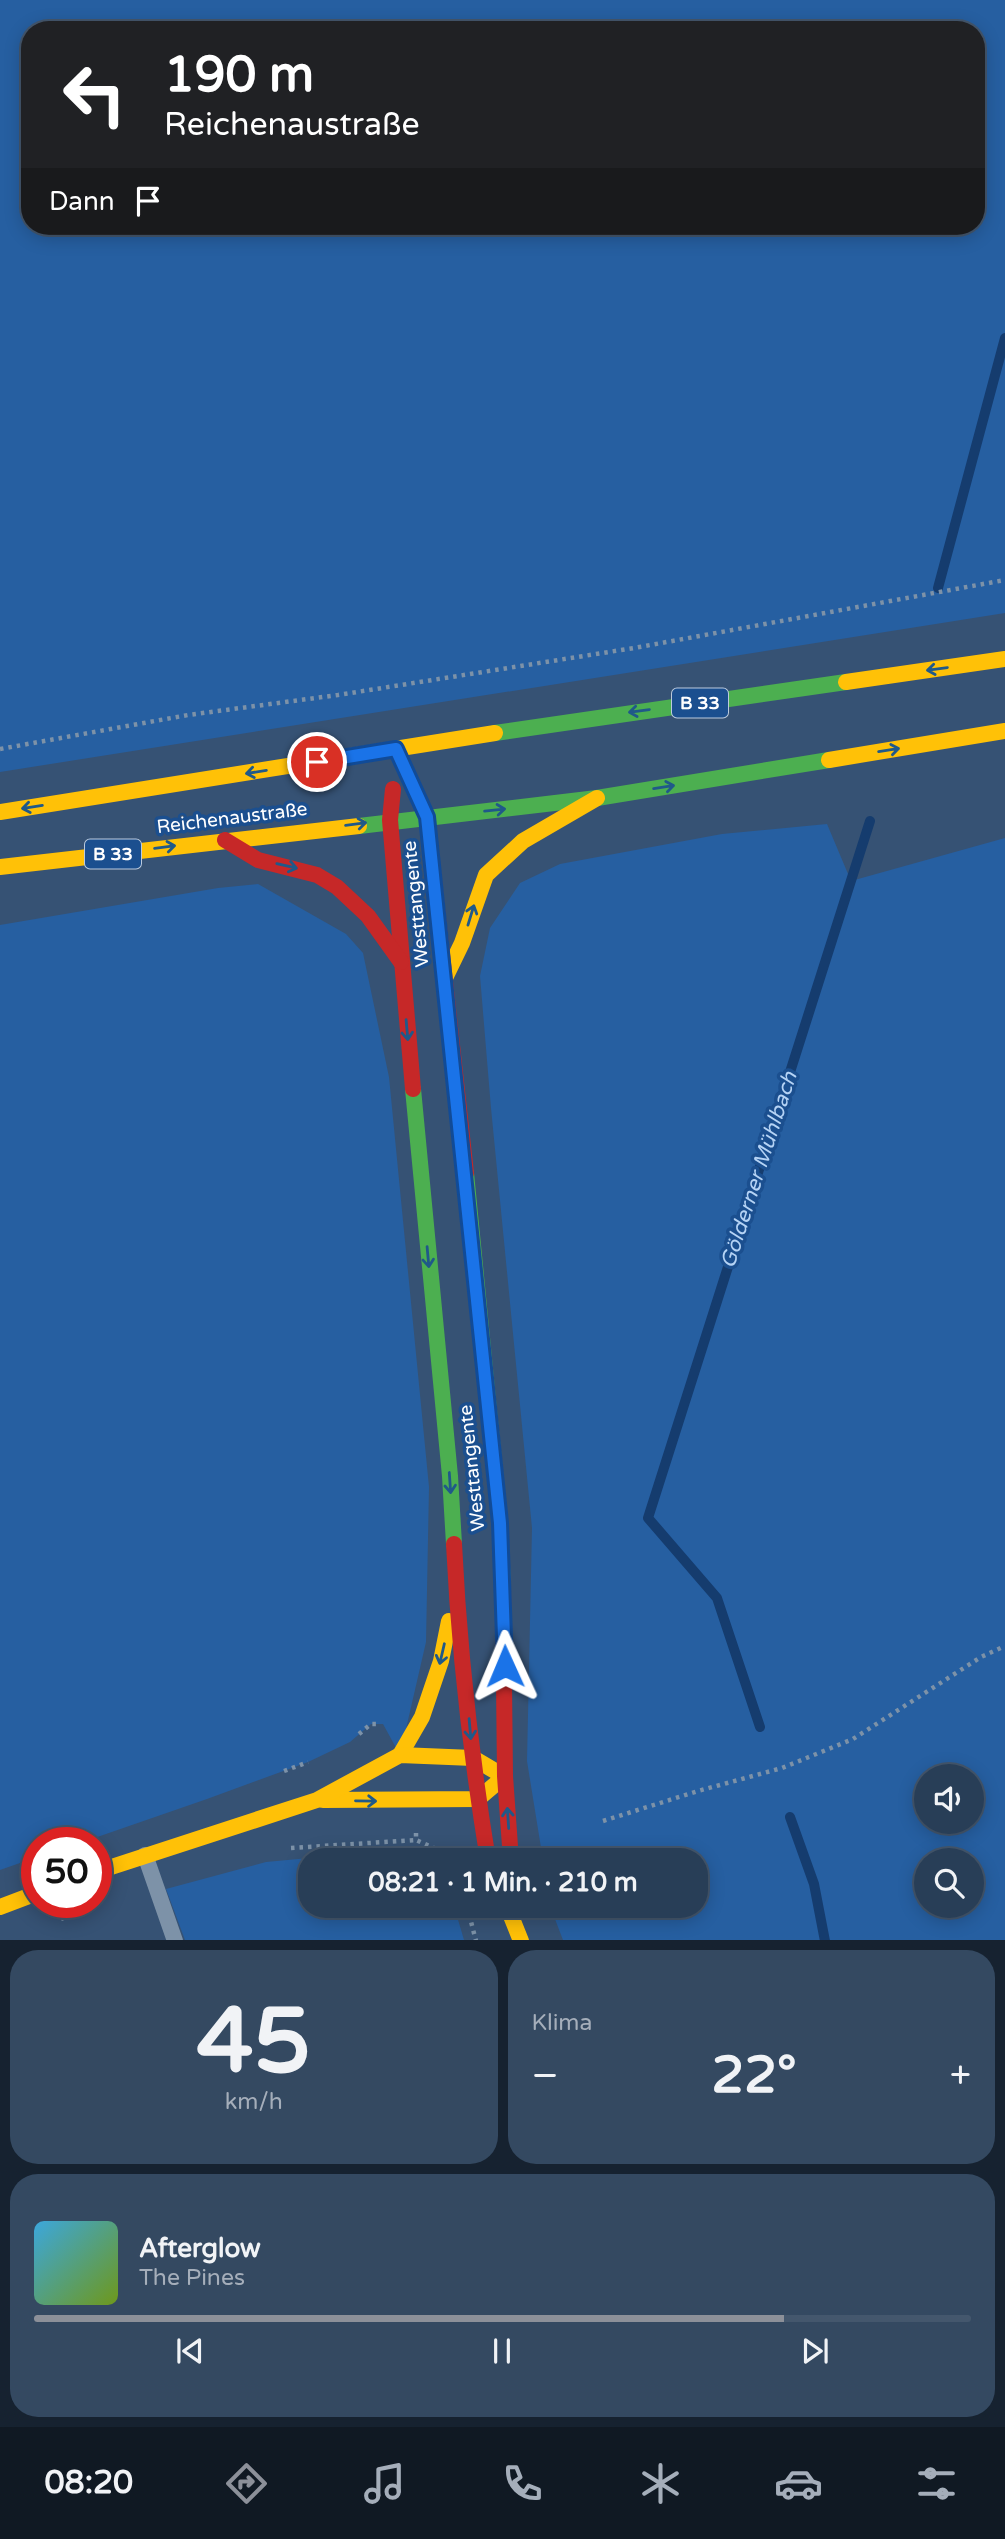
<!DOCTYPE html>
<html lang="de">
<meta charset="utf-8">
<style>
body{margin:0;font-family:"Varela Round",sans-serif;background:#344961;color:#f1f3f6;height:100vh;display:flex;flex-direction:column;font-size:26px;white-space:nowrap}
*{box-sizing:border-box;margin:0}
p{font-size:23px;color:#a5aeba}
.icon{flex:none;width:38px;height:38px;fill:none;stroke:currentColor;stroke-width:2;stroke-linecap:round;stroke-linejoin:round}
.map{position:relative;height:1940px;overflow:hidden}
.details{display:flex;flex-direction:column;gap:10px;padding:10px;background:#162230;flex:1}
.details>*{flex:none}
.top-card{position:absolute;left:21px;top:21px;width:964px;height:214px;border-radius:28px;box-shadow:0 4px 18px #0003,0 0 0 2px #44576d;background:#202124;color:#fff;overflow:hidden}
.tools{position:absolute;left:914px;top:1764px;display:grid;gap:14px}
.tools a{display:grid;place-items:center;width:70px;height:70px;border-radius:50%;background:#283e57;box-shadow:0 4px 18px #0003,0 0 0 2px #44576d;font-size:35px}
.speed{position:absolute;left:21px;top:1827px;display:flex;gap:14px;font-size:35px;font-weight:700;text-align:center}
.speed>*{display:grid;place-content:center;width:91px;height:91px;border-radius:50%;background:#283e57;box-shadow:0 4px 18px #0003,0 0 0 2px #44576d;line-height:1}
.speed .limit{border:10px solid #d22;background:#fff;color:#111}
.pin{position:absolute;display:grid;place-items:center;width:60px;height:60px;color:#fff;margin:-30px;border:4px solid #fff;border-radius:50%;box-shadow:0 2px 7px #0007}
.me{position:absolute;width:77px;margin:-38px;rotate:359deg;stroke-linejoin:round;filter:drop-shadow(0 0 5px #0008)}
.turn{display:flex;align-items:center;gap:24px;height:147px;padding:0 28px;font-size:32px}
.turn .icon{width:91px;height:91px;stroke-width:2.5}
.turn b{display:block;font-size:49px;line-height:60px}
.then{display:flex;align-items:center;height:66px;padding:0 28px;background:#0003;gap:14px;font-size:26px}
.big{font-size:52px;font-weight:700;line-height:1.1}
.details .widget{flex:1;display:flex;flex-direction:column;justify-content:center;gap:10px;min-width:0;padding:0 24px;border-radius:28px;background:#344961}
.details .dial{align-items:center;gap:0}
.dial b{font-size:91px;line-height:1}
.song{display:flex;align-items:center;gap:21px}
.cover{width:84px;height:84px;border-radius:10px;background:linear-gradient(135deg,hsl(200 70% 55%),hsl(80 70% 35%))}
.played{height:7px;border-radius:4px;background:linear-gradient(90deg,#8c9099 80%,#44576d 80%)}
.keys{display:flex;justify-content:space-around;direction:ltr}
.heat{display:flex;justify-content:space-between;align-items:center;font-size:38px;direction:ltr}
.details .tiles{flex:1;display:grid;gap:10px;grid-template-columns:1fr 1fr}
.widget:last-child{grid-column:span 2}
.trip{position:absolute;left:298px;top:1848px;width:410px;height:70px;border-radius:28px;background:#283e57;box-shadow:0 4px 18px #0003,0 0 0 2px #44576d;font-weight:700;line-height:70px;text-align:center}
.tabs{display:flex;height:112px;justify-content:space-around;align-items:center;background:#101923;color:#a5aeba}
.tabs .icon{width:49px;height:49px}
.tabs .current{color:#8c9099}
.tabs b{font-size:32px;color:#f1f3f6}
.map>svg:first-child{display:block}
.green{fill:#265fa1;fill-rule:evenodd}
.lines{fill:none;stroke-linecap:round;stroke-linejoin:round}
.stream{stroke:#153c6e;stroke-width:10}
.path{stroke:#7d92a8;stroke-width:4.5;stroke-dasharray:3.5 5;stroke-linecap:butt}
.lane{stroke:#7d92a8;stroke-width:16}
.fast{stroke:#4caf50;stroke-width:16}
.slow{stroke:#ffc107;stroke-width:16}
.jam{stroke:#c62828;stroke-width:16}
.oneway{stroke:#205989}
.route-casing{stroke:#114b97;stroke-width:18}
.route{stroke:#1a73e8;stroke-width:12}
.labels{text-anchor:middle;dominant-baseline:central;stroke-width:7;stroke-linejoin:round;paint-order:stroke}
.shield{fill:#1b4f8f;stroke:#bbcadd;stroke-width:2}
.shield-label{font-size:18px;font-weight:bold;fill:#fff}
.street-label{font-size:19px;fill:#fff;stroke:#1b4f8f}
.water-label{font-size:21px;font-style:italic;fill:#b5d3f5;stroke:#1b4f8f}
</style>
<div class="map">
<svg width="1005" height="1941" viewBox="0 0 1005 1941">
<rect width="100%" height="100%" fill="#365274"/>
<g class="green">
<path d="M0,0H1005V613L0,772ZM30,30H976V226H30Z"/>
<path d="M827,824L851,881L1005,838V1940H563L550,1906H695V1860H543L527,1761L532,1528L491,1108L480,976L490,928L520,883L560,864L722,834ZM926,1776H971V1822H926ZM926,1860H971V1906H926Z"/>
<path d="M258,884L346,934L363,953L389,1077L429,1487L426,1642L400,1755L383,1724H371L350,1742L308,1762L207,1799L80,1843H37V1857L0,1870V925L218,888Z"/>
<path d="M416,1848L430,1860H310V1906H454L464,1940H185L166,1889L266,1862Z"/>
</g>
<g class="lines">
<g class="stream">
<path d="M938,588L1005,338"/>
<path d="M760,1727L717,1598L648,1518L870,821"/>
<path d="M790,1817L814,1884L825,1941"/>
</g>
<g class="path">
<path d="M0,749L188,715L338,695L634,648L1005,580"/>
<path d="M359,1734L371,1724H378"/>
<path d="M284,1771L308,1762"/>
<path d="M603,1821L698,1791L782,1768L853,1739L981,1657L1005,1646"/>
<path d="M416,1833V1840L436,1849L445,1860"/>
<path d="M291,1848L416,1840"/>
<path d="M467,1906L476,1941"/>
<path d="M61,1919L92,1907"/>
</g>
<path class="lane" d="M145,1855L175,1941"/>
<g class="fast">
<path d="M495,733L846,682"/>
<path d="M359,826L597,798L829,760"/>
<path d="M413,1089L450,1476L454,1544"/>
<path d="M466,1173L500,1523L503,1589"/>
</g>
<g class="slow">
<path d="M846,682L1005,659"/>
<path d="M829,760L1005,731"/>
<path d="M0,812L495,733"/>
<path d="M0,867L359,826"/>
<path d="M446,976L462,943L486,875L523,841L597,798"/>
<path d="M400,1755L422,1717L441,1661L449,1621"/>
<path d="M323,1800L478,1799L498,1782"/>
<path d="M96,1872L317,1800L400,1755L473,1758L495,1771"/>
<path d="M507,1906L521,1941"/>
<path d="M0,1907L37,1893"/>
</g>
<g class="jam">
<path d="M396,749L427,817L466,1173"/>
<path d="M393,789L390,820L413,1089"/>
<path d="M225,840L258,860L317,875L337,887L368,916L401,962"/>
<path d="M454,1544C459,1650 471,1756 488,1860"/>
<path d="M503,1589L505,1776L511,1860"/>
</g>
</g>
<defs><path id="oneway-shaft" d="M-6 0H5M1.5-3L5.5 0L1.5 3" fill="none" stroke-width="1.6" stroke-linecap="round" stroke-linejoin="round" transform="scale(1.75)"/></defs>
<g class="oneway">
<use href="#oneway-shaft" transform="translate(937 669) rotate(172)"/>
<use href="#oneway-shaft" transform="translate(639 711) rotate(172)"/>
<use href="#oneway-shaft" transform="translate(889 750) rotate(-9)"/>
<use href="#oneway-shaft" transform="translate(256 772) rotate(171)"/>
<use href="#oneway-shaft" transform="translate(664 787) rotate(-9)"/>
<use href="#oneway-shaft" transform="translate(32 807) rotate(171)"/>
<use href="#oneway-shaft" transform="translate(495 810) rotate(-6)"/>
<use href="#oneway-shaft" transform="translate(356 824) rotate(-7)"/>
<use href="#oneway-shaft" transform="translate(165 847) rotate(-7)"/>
<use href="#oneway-shaft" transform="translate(287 866) rotate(13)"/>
<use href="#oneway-shaft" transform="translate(471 915) rotate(-73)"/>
<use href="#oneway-shaft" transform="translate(407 1030) rotate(85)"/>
<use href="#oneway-shaft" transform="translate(428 1257) rotate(85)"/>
<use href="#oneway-shaft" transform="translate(450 1483) rotate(86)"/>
<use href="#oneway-shaft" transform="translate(442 1654) rotate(103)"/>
<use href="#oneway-shaft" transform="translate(470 1729) rotate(85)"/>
<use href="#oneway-shaft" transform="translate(366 1801) rotate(1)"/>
<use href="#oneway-shaft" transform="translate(508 1818) rotate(-94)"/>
</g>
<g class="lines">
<g class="route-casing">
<path id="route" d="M317,762L396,749L427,817L500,1523L505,1666"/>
</g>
<use href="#route" class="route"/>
</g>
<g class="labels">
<g class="shield">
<rect x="672" y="688.5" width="56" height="29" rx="5"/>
<rect x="85" y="839.5" width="56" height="29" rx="5"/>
</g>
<g class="shield-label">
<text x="700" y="703">B 33</text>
<text x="113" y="854">B 33</text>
</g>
<g class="street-label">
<text transform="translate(232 818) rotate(-7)">Reichenaustraße</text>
<text transform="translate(416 904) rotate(-96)">Westtangente</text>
<text transform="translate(472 1468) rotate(-96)">Westtangente</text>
</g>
<g class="water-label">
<text transform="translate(759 1170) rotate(-72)">Gölderner Mühlbach</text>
</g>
</g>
</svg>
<div class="tools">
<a><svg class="icon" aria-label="sound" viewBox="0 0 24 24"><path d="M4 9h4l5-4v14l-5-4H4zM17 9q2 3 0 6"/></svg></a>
<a><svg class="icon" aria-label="search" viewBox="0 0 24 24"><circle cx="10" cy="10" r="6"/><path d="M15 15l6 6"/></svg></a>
</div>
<div class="speed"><div class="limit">50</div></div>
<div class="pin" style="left:317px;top:762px;background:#d93025"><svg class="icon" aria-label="arrive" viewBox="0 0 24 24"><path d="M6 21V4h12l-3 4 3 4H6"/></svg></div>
<svg class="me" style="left:505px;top:1666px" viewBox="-20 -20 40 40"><path d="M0-17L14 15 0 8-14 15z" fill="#1a73e8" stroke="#fff" stroke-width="4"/></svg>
<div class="trip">08:21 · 1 Min. · 210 m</div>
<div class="top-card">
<div class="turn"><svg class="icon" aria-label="left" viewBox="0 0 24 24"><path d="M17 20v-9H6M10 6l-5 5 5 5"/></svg><div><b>190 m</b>Reichenaustraße</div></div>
<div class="then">Dann<svg class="icon" aria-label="arrive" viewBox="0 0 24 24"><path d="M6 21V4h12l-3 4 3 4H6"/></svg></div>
</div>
</div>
<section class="details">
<div class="tiles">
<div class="widget dial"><b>45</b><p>km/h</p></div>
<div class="widget"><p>Klima</p>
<div class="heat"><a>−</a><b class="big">22°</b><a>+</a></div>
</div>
<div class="widget">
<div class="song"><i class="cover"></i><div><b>Afterglow</b><p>The Pines</p></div></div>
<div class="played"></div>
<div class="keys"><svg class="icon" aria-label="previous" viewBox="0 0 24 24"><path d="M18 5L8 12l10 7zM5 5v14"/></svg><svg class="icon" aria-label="pause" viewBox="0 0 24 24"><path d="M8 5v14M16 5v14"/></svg><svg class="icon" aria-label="next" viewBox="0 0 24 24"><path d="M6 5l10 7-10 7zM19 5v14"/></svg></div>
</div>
</div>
</section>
<nav class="tabs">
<b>08:20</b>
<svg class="icon current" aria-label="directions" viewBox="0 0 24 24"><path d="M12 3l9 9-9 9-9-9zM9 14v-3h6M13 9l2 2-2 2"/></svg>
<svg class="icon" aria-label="music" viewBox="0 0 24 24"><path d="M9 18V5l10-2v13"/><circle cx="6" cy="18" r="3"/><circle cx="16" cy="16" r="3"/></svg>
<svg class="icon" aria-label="phone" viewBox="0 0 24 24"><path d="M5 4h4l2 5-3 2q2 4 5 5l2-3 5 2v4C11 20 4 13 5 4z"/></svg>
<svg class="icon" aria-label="climate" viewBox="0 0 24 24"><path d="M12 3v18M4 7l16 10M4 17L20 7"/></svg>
<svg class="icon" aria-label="car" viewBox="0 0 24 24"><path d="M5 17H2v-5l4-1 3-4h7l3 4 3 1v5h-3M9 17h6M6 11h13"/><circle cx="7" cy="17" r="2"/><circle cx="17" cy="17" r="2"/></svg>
<svg class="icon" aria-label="filters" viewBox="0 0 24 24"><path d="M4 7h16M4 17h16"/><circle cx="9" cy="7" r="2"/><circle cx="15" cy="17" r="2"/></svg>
</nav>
